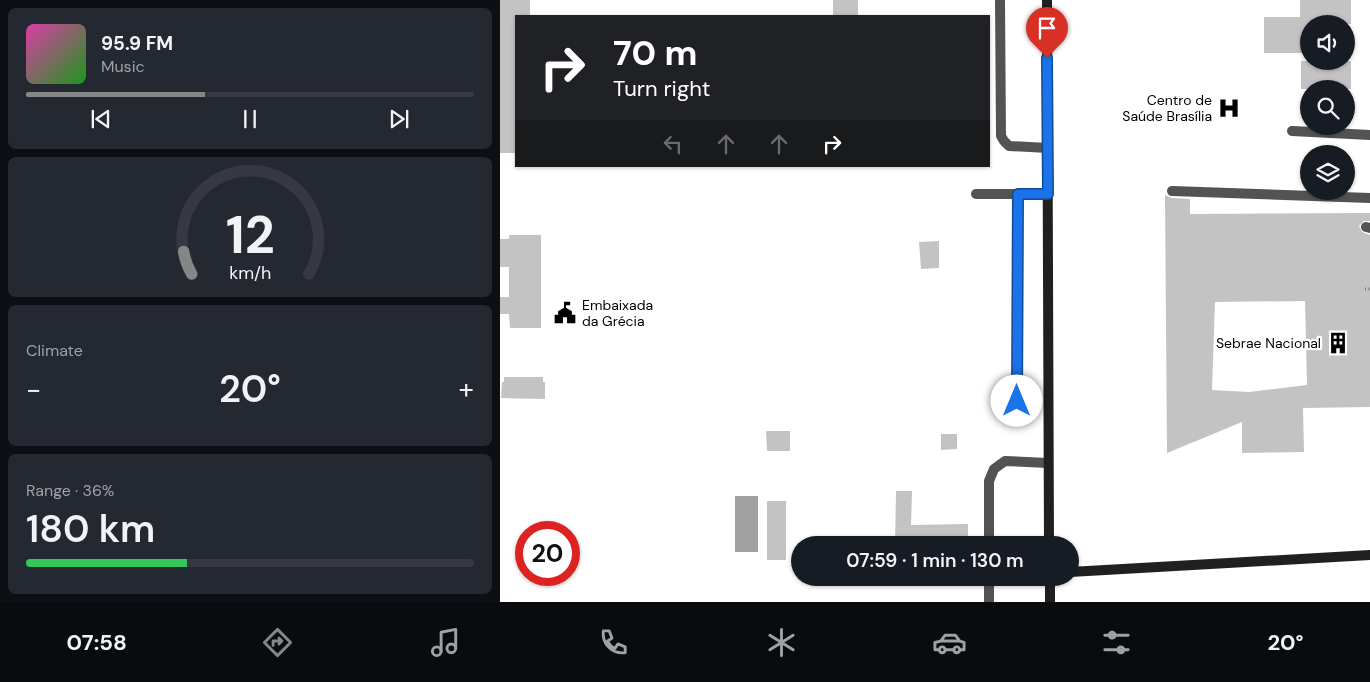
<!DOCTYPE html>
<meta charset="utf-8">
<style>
body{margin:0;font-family:"DM Sans",sans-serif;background:#242831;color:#f1f3f6;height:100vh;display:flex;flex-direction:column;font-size:19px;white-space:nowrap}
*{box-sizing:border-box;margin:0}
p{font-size:16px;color:#9ea1a6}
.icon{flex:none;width:28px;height:28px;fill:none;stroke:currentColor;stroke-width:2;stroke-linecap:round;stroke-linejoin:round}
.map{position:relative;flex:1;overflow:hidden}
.drawer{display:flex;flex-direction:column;gap:8px;padding:8px;background:#0d0f14;width:500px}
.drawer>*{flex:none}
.banner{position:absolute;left:15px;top:15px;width:475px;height:152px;border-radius:0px;box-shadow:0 1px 4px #0004;background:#202124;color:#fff;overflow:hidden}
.tools{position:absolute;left:800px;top:15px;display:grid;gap:10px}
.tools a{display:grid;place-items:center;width:55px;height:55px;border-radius:50%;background:#171b24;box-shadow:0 1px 4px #0004;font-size:25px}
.speed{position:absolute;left:15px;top:521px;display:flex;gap:10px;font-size:25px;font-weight:700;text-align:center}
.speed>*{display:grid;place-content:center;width:65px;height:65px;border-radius:50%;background:#171b24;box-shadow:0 1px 4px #0004;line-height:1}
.speed .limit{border:8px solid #d22;background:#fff;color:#111}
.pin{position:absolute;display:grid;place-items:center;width:42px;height:42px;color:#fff;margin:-51px -21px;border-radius:50% 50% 50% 0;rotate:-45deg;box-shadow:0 0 5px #0007}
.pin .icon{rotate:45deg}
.me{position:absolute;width:55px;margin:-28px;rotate:0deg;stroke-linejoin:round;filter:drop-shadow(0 0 4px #0008)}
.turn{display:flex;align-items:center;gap:18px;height:105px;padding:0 15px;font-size:22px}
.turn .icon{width:65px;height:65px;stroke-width:2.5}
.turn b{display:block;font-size:35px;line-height:42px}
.lanes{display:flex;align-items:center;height:48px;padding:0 15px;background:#0003;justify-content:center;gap:25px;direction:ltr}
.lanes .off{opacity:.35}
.big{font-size:38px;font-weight:600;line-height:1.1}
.drawer .card{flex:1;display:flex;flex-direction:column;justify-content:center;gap:8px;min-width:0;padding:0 18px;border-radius:8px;background:#242831}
.drawer .dial{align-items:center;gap:0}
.dial svg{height:130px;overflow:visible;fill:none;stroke:#363941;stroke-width:7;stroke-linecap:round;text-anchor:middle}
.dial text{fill:#f1f3f6;stroke:none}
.song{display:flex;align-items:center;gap:15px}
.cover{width:60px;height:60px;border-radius:8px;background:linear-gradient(135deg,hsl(320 70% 55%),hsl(120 70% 35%))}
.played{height:5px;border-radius:2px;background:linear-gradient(90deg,#858687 40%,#363941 40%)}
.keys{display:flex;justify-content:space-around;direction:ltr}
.heat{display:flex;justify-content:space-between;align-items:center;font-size:28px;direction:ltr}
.charge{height:8px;border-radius:4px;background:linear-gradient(90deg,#34c759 36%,#363941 0)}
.trip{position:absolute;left:291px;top:536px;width:288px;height:50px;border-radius:25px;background:#171b24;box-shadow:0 1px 4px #0004;font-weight:600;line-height:50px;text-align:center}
.dock{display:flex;height:80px;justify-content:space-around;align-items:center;background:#090b0e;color:#9ea1a6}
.dock .icon{width:35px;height:35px}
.dock .current{color:#858687}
.dock b{font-size:22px;color:#f1f3f6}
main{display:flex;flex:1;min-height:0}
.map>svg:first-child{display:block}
.water{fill:#a1a1a1}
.building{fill:#c3c3c3;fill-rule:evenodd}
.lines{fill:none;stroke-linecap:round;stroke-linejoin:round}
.path{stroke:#757575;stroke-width:3;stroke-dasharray:1 2.5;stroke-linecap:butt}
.lane{stroke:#535353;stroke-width:10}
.secondary{stroke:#202020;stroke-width:10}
.route-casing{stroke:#114b97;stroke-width:12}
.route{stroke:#1a73e8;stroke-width:9}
.labels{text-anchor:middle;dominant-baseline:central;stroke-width:4.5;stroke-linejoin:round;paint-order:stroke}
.poi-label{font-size:14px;fill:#000;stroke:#fff;text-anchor:end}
</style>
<main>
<section class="drawer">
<div class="card">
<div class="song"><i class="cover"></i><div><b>95.9 FM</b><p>Music</p></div></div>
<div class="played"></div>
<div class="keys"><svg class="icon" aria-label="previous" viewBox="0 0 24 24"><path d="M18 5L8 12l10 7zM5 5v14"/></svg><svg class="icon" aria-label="pause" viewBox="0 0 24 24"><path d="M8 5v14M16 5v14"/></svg><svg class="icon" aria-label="next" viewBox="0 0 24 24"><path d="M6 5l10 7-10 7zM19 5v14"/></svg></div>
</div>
<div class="card dial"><svg viewBox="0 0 100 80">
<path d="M14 69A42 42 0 1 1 86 69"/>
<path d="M14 69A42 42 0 0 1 9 55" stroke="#858687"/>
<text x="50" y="56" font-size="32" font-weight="700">12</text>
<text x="50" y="72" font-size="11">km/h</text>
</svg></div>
<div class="card"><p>Climate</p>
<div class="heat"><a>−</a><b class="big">20°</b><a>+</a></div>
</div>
<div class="card"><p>Range · 36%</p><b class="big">180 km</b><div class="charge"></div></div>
</section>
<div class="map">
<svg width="870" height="602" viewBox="0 0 870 602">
<rect width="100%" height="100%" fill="#fff"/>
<rect class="water" x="235" y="496" width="23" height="56"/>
<g class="building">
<path d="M0,0H30V16H16V153H0Z"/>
<rect x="333" y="0" width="25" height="16"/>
<path d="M800,0H851V24H809V53H764V17H800Z"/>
<rect x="801" y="61" width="50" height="28"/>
<path d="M665,195L672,198L690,199V214L870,213V221H864L859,226L862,232L870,235V407L803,408L804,452L742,453V422L667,453ZM805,301L807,385L749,392L712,390L715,302Z"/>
<path d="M9,235H41V328H10L9,314H0V297H9V267H0V239H9Z"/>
<path d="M439,241V268L421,269L419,242Z"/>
<path d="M4,377H43V382H45V399L1,398L2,382H4Z"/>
<path d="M266,431H290V451H267Z"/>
<path d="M441,434H457V449L441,450Z"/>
<path d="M396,491H412L411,525L468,524V545H395Z"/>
<rect x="267" y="501" width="19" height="59"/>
</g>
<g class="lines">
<path class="path" d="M865,289H870"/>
<g class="lane">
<path d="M500,0L501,136L504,141L509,146L548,148"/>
<path d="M792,131L870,135"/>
<path d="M672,191L870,198"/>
<path d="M476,194H548"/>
<path d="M866,227L870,228"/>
<path d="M517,420L518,194"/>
<path d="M489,545V481L494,469L505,461L548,463"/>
<path d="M489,578V602"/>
</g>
<g class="secondary">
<path d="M547,0L549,545"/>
<path d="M570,572L870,555"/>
<path d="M550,578V602"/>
</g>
</g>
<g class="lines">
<g class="route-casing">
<path id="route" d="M517,401L518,194H548L547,58"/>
</g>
<use href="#route" class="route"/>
</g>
<defs>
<g id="hospital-bare" transform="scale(1.725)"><path d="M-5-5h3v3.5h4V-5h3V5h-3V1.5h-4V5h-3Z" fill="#000" stroke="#fff" stroke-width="2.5" paint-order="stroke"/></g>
<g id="civic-bare" transform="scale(1.725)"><path d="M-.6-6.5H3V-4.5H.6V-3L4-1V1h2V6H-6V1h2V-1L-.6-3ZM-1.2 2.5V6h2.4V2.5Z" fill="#000" stroke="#fff" stroke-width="2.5" paint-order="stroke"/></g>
<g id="building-bare" transform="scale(1.725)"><path d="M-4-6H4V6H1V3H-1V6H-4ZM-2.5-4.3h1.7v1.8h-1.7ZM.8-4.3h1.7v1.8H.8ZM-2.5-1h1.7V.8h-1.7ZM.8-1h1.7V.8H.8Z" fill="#000" stroke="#fff" stroke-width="2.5" paint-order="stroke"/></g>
</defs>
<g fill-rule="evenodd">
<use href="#hospital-bare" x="729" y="108"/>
<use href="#civic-bare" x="65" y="313"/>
<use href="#building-bare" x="838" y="343"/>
</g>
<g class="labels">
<g class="poi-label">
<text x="712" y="100">Centro de<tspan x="712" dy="16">Saúde Brasília</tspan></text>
<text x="82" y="305" text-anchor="start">Embaixada<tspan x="82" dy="16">da Grécia</tspan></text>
<text x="821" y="343">Sebrae Nacional</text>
</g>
</g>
</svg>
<div class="tools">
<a><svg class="icon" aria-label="sound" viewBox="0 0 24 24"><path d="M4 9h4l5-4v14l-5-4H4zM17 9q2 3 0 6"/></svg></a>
<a><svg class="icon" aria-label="search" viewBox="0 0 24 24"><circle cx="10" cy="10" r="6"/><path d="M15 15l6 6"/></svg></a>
<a><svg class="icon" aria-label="layers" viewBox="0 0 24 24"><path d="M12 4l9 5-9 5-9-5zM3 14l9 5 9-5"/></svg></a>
</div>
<div class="speed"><div class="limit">20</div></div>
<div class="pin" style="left:547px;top:58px;background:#d93025"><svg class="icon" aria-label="arrive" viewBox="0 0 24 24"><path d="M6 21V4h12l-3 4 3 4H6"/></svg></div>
<svg class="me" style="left:517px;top:401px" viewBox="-20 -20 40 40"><circle r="19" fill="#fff"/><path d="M0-13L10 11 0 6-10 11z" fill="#1a73e8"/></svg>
<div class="trip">07:59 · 1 min · 130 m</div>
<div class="banner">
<div class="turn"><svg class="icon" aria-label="right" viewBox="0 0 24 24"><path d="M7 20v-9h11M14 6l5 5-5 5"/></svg><div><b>70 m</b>Turn right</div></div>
<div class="lanes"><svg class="icon off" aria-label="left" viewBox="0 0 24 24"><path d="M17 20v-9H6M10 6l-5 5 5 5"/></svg><svg class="icon off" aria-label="ahead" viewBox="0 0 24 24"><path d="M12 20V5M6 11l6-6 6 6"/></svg><svg class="icon off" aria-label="ahead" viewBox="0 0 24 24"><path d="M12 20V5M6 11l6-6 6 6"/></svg><svg class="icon" aria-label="right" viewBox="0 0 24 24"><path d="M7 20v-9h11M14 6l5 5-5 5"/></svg></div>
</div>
</div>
</main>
<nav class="dock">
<b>07:58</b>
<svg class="icon current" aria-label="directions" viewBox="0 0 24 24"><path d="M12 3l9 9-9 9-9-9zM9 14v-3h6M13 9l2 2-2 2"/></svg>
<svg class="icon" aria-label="music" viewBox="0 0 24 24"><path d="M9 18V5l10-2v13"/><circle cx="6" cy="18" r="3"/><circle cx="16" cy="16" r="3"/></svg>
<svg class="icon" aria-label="phone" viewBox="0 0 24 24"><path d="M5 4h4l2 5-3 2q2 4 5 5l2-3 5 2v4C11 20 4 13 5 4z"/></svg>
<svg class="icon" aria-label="climate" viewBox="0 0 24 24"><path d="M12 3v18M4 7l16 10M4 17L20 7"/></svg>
<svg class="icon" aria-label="car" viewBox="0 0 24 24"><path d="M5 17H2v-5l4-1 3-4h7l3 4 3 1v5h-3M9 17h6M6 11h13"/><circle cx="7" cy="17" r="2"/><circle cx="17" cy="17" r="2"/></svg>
<svg class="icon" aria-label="filters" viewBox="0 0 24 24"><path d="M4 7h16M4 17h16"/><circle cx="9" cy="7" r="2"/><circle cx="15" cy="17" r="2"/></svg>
<b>20°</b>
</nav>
